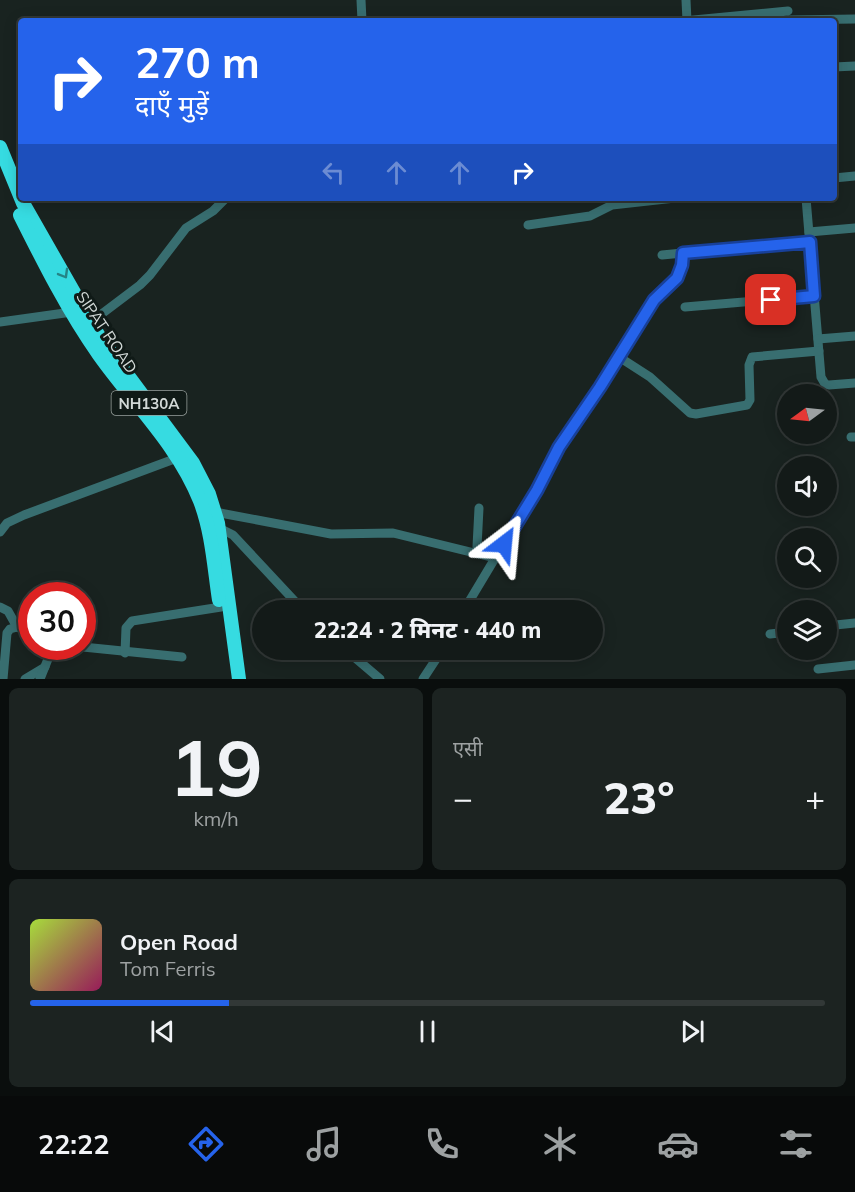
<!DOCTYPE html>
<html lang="hi">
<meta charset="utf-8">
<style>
body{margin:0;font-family:Mulish,"Noto Sans Devanagari",sans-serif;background:#1c2321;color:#f1f3f6;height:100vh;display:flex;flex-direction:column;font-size:22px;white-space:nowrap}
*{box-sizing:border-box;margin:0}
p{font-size:20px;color:#9da1a2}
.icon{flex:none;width:33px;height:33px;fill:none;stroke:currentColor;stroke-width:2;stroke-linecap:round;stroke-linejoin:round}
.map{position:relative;height:679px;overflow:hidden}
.drawer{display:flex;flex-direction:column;gap:9px;padding:9px;background:#0a0e0d;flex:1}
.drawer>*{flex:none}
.top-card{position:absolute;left:18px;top:18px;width:819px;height:183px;border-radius:6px;box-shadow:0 3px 15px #0003,0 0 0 2px #323837;background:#2563eb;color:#fff;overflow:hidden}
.needle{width:39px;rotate:255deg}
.fabs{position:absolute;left:777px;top:384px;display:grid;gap:12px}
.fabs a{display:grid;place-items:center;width:60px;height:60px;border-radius:50%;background:#131a18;box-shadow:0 3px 15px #0003,0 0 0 2px #323837;font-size:30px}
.speed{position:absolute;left:18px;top:582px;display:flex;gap:12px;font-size:30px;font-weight:700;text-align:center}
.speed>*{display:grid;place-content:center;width:78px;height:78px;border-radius:50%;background:#131a18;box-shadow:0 3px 15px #0003,0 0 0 2px #323837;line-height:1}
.speed .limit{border:9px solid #d22;background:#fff;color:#111}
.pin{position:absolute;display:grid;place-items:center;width:51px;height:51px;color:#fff;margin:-26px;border-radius:12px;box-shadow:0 3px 9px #0006}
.me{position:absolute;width:66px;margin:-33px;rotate:29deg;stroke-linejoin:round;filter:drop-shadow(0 0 4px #0008)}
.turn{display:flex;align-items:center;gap:21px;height:126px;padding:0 18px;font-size:27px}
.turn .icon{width:78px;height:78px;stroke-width:2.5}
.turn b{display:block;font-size:42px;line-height:51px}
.lanes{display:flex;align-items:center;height:57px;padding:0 18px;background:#0003;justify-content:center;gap:30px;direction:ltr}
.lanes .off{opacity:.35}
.big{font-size:45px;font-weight:800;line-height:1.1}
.drawer .card{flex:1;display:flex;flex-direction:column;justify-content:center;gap:9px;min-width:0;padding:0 21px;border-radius:9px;background:#1c2321}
.drawer .dial{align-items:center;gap:0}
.dial b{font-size:78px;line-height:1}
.song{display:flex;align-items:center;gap:18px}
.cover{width:72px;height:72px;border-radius:9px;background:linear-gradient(135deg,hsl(80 70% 55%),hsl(330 70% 35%))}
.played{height:6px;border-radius:3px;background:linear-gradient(90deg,#2563eb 25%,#323837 25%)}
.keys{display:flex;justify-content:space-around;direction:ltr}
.heat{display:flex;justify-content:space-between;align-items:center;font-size:33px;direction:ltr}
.drawer .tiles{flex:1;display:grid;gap:9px;grid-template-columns:1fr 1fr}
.card:last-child{grid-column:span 2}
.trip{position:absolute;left:252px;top:600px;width:351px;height:60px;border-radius:30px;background:#131a18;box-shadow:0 3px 15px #0003,0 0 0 2px #323837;font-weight:800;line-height:60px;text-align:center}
.tab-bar{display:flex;height:96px;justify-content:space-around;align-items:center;background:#080a0a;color:#9da1a2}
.tab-bar .icon{width:42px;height:42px}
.tab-bar .on{color:#2563eb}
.tab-bar b{font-size:27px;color:#f1f3f6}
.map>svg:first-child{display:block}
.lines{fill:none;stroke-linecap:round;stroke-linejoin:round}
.minor{stroke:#386e70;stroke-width:9}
.highway{stroke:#36dbe1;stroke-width:14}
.oneway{stroke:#258486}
.route-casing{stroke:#184099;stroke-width:15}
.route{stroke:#2563eb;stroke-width:10}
.labels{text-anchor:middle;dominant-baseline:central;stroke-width:6;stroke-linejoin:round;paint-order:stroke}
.shield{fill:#101a17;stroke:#98a09d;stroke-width:1.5}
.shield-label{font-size:15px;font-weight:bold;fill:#d2d9d7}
.street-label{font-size:16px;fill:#d2d9d7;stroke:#101a17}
</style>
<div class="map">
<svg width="855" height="679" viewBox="0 0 855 679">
<rect width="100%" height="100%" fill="#192320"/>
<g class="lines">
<g class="minor">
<path d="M361,0L362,21"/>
<path d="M686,0L687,21"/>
<path d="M789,20L855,19"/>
<path d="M683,21L788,11"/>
<path d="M834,67L855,66"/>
<path d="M834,178L855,176"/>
<path d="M806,198L821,377L825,384L829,385L855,383"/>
<path d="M528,225L590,216L612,205L675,198"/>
<path d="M809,232L855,228"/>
<path d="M662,255L810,241"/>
<path d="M685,307L814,296"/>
<path d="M0,322L72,312"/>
<path d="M91,322L140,285L150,275L186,228L213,211L226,198"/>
<path d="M818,339L855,336"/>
<path d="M619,357L650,377L690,413L696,414L747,405L750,400L749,365L752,357L819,351"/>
<path d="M851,437H855"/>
<path d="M215,512L331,534L393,533L495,558"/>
<path d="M219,528L233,535L303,610"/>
<path d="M0,532L7,523L24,515L177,458"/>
<path d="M479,553L477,547L479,508"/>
<path d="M0,607L8,611L17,627L32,633"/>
<path d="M464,610L536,490L559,447L600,387L654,300L677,278L683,265V253"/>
<path d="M826,626L855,623"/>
<path d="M770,634L788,632"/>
<path d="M73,646L182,657"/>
<path d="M346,650L380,679"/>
<path d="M125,653L126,628L132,621L221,607"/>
<path d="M818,669L855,665"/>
<path d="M3,679L7,633L10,629L17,627"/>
<path d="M25,679L45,667"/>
<path d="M40,679L48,659L49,646"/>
<path d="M423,679L442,650"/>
</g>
<g class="highway">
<path d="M0,147L23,203L100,338L193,463L209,494L218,523L239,679"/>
<path d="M20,215C44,263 68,311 99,355C133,403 178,445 200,501C212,532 214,567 219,600"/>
</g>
</g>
<defs><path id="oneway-chevron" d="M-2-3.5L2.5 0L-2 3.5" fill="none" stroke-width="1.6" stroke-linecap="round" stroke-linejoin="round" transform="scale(1.5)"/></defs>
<use class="oneway" href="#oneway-chevron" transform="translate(64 274) rotate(60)"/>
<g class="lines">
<g class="route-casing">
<path id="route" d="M504,544L537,490L559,447L600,387L654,300L677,278L682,265L683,253L810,242L814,296L771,300"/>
</g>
<use href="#route" class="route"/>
</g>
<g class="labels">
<rect class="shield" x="111.5" y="391" width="75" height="24" rx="4.5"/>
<g class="shield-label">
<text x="149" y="403">NH130A</text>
</g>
<g class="street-label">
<text transform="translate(107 332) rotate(56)">SIPAT ROAD</text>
</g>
</g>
</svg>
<div class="fabs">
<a><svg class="needle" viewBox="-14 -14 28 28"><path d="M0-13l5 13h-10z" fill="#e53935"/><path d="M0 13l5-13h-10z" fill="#9da1a2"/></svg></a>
<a><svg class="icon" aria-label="sound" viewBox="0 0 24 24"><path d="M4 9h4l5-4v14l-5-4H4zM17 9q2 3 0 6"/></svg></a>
<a><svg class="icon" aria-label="search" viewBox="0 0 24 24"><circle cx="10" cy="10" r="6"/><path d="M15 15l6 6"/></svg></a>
<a><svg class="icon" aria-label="layers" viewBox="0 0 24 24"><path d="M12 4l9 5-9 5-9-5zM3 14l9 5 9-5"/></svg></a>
</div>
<div class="speed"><div class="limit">30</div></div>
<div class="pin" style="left:771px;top:300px;background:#d93025"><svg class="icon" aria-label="arrive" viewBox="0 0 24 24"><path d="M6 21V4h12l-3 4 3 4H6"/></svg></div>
<svg class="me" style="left:504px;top:544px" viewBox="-20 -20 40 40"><path d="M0-17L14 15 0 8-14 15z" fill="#2563eb" stroke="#fff" stroke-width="4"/></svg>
<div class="trip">22:24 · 2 मिनट · 440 m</div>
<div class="top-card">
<div class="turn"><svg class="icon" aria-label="right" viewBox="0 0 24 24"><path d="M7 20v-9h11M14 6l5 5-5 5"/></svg><div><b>270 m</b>दाएँ मुड़ें</div></div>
<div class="lanes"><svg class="icon off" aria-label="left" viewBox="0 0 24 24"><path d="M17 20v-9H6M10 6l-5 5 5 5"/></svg><svg class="icon off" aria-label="ahead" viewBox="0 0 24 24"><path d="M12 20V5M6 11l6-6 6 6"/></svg><svg class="icon off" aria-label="ahead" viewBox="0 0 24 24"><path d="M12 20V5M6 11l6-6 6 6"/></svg><svg class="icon" aria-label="right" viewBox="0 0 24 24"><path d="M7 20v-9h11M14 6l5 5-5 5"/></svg></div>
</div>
</div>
<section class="drawer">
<div class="tiles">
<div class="card dial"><b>19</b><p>km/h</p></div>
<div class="card"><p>एसी</p>
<div class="heat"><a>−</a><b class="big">23°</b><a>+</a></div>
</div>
<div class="card">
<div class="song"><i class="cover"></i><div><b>Open Road</b><p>Tom Ferris</p></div></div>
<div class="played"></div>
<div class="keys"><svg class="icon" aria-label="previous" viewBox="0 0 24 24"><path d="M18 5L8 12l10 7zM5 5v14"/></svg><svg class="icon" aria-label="pause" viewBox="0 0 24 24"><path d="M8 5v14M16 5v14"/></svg><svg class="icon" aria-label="next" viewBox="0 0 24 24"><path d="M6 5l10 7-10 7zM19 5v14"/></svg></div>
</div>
</div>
</section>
<nav class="tab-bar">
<b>22:22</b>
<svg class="icon on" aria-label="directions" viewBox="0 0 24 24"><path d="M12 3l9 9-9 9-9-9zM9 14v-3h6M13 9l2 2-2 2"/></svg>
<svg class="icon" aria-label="music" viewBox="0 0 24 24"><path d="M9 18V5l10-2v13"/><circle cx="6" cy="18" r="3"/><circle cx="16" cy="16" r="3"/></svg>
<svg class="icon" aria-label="phone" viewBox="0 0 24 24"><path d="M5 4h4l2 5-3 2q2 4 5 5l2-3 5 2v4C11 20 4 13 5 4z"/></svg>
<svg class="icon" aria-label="climate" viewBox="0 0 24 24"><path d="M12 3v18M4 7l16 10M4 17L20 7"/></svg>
<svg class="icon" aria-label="car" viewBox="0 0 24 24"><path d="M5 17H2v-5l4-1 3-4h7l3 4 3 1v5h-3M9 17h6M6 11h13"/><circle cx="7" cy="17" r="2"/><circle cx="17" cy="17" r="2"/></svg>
<svg class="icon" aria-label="filters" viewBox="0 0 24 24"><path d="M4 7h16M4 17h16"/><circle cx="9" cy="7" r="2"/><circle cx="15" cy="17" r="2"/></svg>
</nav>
